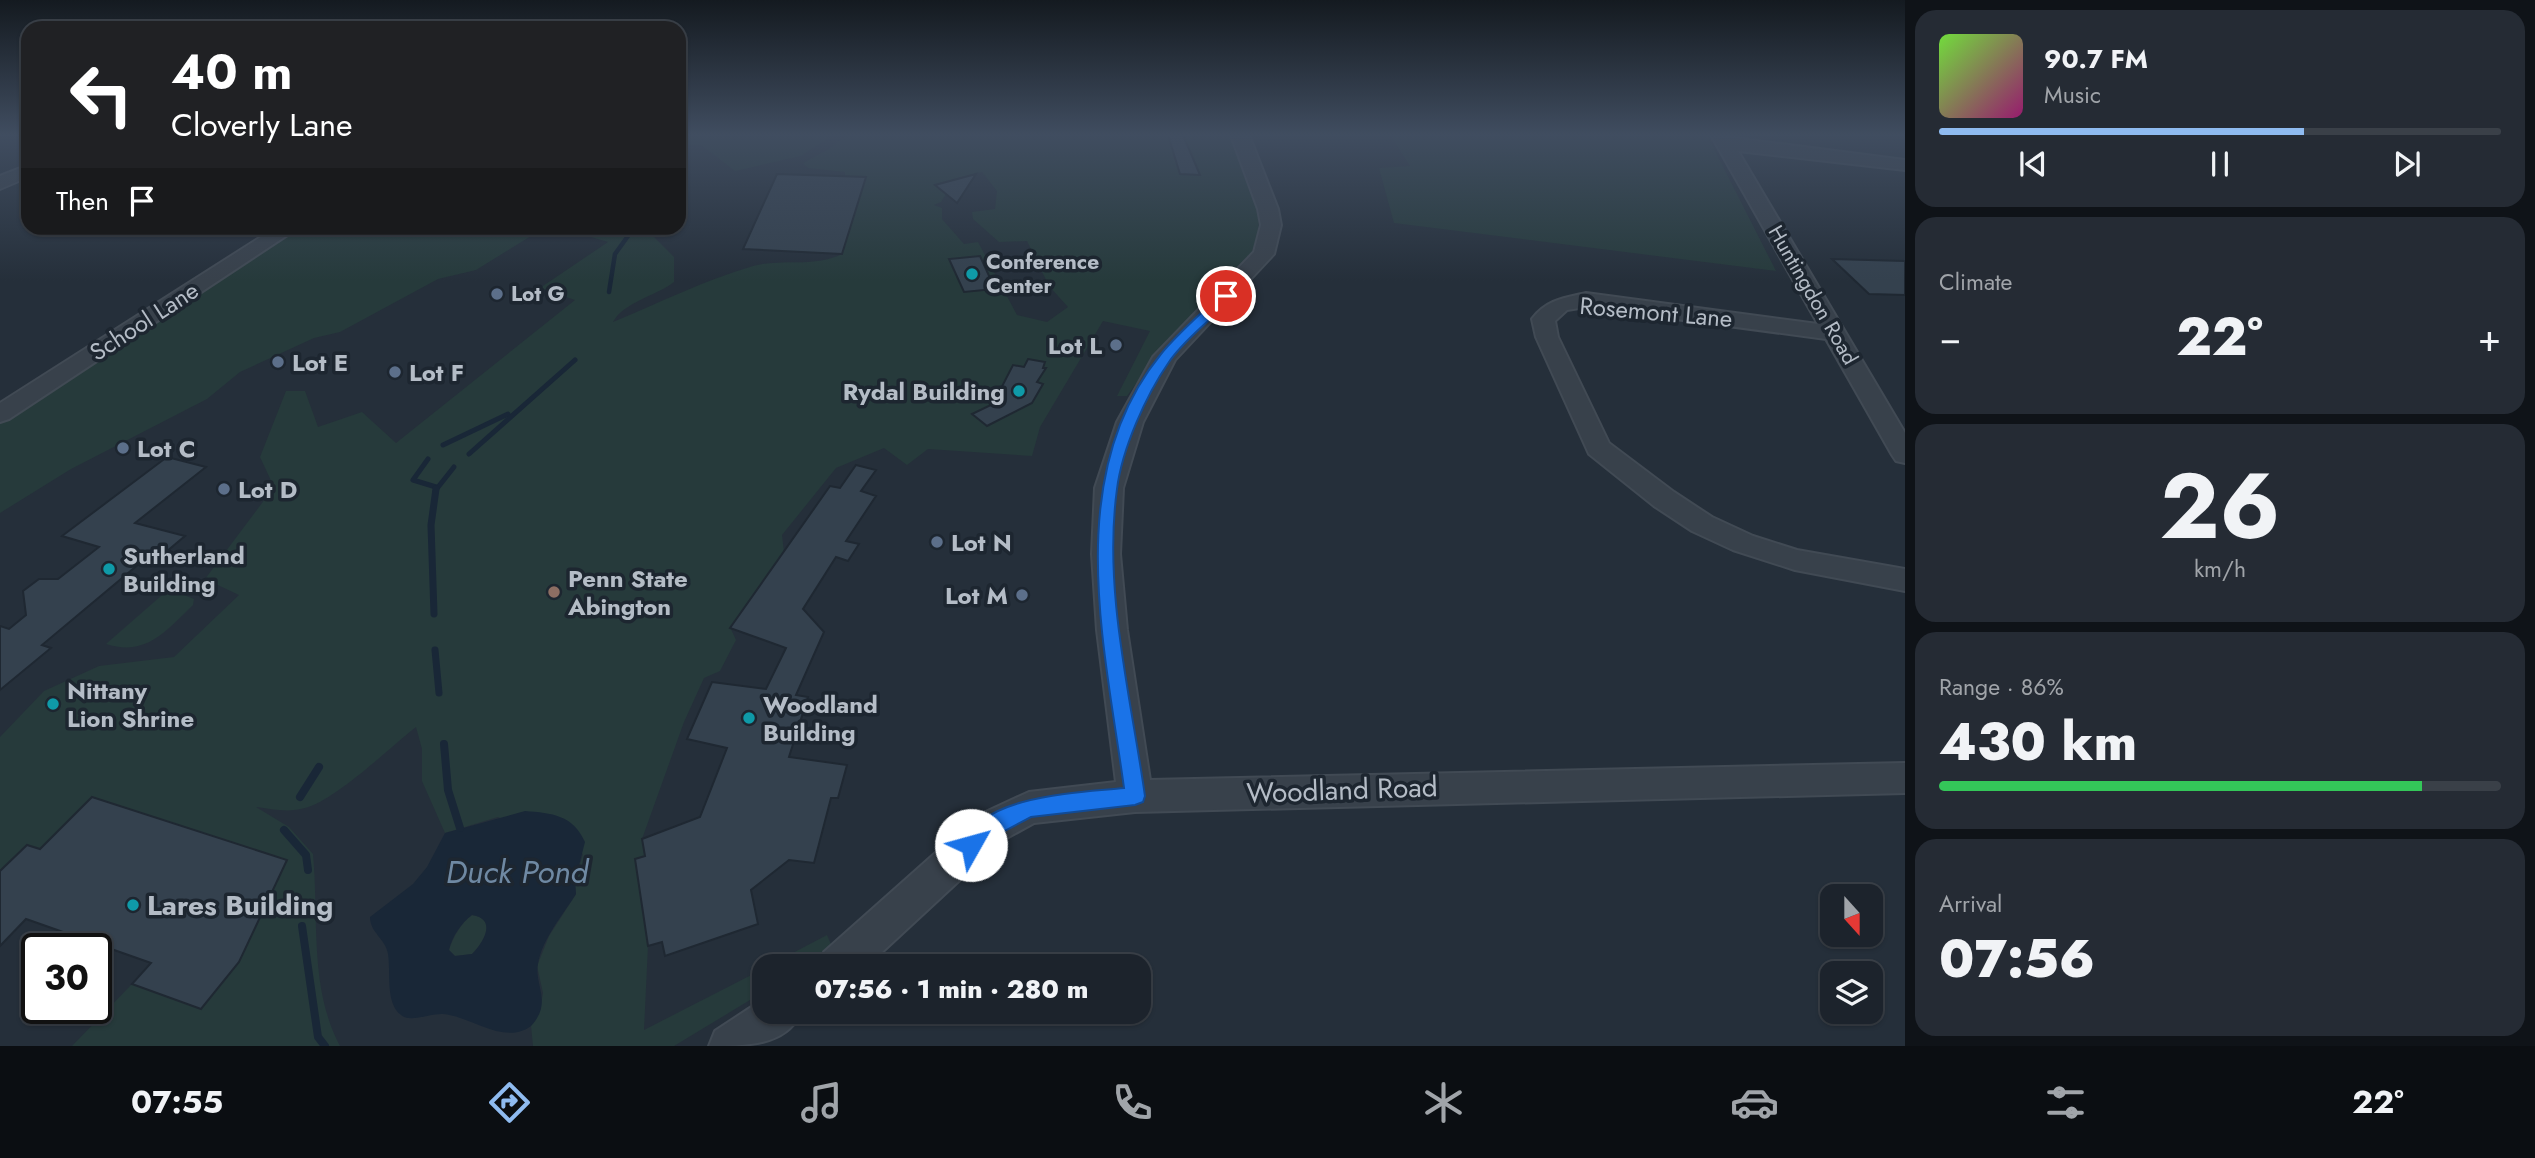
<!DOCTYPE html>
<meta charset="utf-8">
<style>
body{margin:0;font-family:Jost,sans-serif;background:#252b34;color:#f1f3f6;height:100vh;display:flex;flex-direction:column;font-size:26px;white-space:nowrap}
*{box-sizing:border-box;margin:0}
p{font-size:23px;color:#a0a4a9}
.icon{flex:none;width:38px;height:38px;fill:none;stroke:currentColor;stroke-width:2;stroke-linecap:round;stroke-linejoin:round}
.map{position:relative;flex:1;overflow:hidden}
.details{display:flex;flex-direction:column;gap:10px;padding:10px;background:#0f1318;width:630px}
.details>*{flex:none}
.banner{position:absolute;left:21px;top:21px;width:665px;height:214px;border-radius:21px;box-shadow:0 2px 5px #0004,0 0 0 2px #3a4048;background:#202124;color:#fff;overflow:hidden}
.needle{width:46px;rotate:159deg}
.controls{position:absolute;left:1820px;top:884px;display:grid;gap:14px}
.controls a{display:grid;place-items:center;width:63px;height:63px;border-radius:14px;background:#1c232c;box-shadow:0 2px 5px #0004,0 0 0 2px #3a4048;font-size:35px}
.speed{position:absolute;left:21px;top:933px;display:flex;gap:14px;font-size:35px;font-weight:700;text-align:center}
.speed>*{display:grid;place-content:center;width:91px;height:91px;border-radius:50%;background:#1c232c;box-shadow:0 2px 5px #0004,0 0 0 2px #3a4048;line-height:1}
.speed .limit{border:4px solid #111;border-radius:10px;background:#fff;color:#111}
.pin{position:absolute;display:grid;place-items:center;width:60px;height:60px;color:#fff;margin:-30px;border:4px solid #fff;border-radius:50%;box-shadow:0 2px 7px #0007}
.me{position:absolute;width:77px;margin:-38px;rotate:52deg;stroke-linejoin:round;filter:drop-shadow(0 0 5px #0008)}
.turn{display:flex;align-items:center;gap:24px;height:147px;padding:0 35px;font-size:32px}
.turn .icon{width:91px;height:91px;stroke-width:2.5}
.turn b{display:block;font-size:49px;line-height:60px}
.then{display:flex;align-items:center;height:66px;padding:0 35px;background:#0003;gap:14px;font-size:26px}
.big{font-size:52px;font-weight:800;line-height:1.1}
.details .tile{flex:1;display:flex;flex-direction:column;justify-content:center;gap:10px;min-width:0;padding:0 24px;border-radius:21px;background:#252b34}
.details .dial{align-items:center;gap:0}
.dial b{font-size:91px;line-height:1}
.song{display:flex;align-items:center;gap:21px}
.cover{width:84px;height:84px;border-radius:10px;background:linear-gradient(135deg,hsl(100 70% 55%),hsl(320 70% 35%))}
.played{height:7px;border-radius:4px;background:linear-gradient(90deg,#8fbbf0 65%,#3a4048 65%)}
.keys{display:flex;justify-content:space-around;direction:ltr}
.heat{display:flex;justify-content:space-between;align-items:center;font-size:38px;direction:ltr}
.charge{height:10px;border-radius:5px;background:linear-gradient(90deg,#34c759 86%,#3a4048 0)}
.trip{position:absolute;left:752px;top:954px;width:399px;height:70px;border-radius:21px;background:#1c232c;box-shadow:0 2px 5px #0004,0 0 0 2px #3a4048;font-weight:800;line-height:70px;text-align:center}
.tab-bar{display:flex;height:112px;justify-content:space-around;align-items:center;background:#0b0e12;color:#a0a4a9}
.tab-bar .icon{width:49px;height:49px}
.tab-bar .active{color:#8fbbf0}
.tab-bar b{font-size:32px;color:#f1f3f6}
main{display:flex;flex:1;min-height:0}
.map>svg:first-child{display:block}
.green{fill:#263a3b;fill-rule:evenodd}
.water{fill:#192737;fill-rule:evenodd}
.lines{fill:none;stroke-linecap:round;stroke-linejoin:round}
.stream-far3{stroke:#192737;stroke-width:4.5}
.stream-far2{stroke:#192737;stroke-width:5}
.stream-far1{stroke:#192737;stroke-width:7}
.stream{stroke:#192737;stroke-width:8}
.building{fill:#34414e;stroke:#1f2832;stroke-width:2}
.minor-casing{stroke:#414a54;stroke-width:4}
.minor{fill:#38414b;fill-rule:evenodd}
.route{fill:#1a73e8;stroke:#114b97;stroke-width:2}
.culture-dot{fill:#0f9aa8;stroke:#1d2630;stroke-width:2.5}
.service-dot{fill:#5c6f8a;stroke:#1d2630;stroke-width:2.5}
.education-dot{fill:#8d6e63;stroke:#1d2630;stroke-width:2.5}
.labels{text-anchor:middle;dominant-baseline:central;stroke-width:7;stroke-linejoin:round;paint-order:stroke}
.far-poi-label{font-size:21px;font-weight:bold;fill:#b4bcc6;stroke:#1d2630;text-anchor:start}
.far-street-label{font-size:21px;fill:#b4bcc6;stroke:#1d2630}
.street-label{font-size:24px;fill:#b4bcc6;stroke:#1d2630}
.poi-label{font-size:24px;font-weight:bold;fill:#b4bcc6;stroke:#1d2630;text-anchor:start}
.near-street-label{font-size:28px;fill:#b4bcc6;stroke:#1d2630}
.near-poi-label{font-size:28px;font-weight:bold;fill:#b4bcc6;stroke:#1d2630;text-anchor:start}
.near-water-label{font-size:32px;font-style:italic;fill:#6f89a3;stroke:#1d2630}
</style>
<main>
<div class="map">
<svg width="1905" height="1046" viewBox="0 0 1905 1046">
<rect width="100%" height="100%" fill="#252f3a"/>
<g class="green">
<path d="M679,135H833L801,156L735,171L701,145H679Z"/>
<path d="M847,135H1231C1252,184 1274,215 1245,266L1157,355L1127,396H1117L1150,331L1103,321L1040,427L1032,456L928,449L907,465L884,448L836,468L782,535L784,552L730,627L736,640L720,671L704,678L684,722L642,839L645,856L635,860L648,946L644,1030L765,968V991L674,1046H533L531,1026L540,1010L543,993L537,966L549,936L576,894L575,881L583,854L498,817L445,833L422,781V749L416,727C389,748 336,800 305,808C288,813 272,809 256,807L289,827L313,854C319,918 309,988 340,1046H72L132,984L201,1009L239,962L92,798L40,849L27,845L0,871V737L44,691L99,666L174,657L239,595L205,579L274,487L260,457L286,391H305L318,427L362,412L396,443L575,300L540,288L608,242L560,228H645L674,257V282C656,296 624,302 613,322C659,303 705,280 753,266C783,258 814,268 842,254L845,172L808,168L803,163L829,149ZM982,172L997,191L995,209L972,212L973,219L999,242L1027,241L1049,286L1068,307L1047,322L1017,315L978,242L964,244L942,219V208L934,205L941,202L946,194L936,184Z"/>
<path d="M1390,135H1707L1776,271L1394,223L1379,168L1410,166Z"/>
<path d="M298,228H544L476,270L438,279L340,332L314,338L240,372L207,399L71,469L0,513V421Z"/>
<path d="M169,589L194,599L193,605C166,631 146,657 106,644Z"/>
<path d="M472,915C498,919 483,943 472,954L455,956L449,950C453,937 461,923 472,915Z"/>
<path d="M827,935L833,949L805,966H768Z"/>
</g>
<path class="water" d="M525,811C552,813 573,815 585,842L575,881L576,894C563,915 542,939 538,964C534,986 553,1002 531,1026C504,1046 471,1016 443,1014C431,1013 410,1023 401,1015C385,1003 391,972 388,954C386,939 370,933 370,917L413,884L427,867L445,833ZM472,915C498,919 483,943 472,954L455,956L449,950C452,937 461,923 472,915Z"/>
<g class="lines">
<path class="stream-far3" d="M609,292L615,254L628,236L620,228"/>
<g class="stream-far2">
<path d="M443,445L508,414"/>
<path d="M469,454L575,360"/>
<path d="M428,459L413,480L436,487"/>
<path d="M435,491L454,467"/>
</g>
<g class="stream-far1">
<path d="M434,614L431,525L436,489"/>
<path d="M435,650L439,693"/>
</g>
<g class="stream">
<path d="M444,744L448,790L460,828"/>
<path d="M300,797L319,767"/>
<path d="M284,830L306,855L308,870"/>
<path d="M302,926L318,1037L325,1046"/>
</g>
</g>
<g class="building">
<path d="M1168,135H1183L1200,175L1180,174Z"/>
<path d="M777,174L866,177L842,254L743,249Z"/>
<path d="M976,174L957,203L935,185Z"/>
<path d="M980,256L995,289L964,292L949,259Z"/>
<path d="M1832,259L1905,261V295L1869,294Z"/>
<path d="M1028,359L1045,362L1043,368H1046L1037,382L1043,384L1032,403L987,426L972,414L993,404L1013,365L1024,367Z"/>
<path d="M167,457L206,467L135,523L185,536L154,562L145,559L42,645L51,648L0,690V626L9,629L26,615L23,591L39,579H58L99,547L62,536Z"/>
<path d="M856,465L876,470L861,491L876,496L846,541L859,544L848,561L836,557L803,609L824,632L796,695L808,697L789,757L847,765L838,798H831L814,863L789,860L751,890L758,924L665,956L662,942L648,946L635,859L645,856L642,839L700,817L727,748L687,739L712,682L766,689L786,648L730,628L830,486L840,488Z"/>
<path d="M92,797L287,860L239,962L201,1009L132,984L151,963L26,919L0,946V871L27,845L40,849Z"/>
</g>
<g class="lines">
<g class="minor-casing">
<g id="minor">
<path d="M1231,135H1249L1278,209L1281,225L1274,254L1175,360L1143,422L1123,488L1120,554L1127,630L1150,780L1905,763V793L1135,812L1034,823L1003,840L867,966H818L824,952L977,816L1029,792L1116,782L1097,630L1092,554L1095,488L1117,422L1153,357L1254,252L1261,225L1258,209Z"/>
<path d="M1711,135L1905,160V170L1738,151L1905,433V463L1896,461L1892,455L1826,339L1586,307L1567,310L1555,321L1558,337L1609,443L1674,492L1712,517L1753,536L1797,550L1905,569V591L1795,570L1733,550L1692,531L1654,506L1589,454L1536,337L1532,319C1546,300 1564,298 1586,293L1818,324Z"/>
<path d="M28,165V177L0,189V176Z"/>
<path d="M275,228H298L9,419L0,422V403Z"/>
<path d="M765,998V1012H801C787,1046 745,1046 709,1046L715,1031Z"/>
</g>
</g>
<use href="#minor" class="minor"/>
</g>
<linearGradient id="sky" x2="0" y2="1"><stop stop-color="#141a20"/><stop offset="0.48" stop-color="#404d60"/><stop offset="1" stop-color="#404d60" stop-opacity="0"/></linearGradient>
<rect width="1905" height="281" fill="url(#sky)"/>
<path class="route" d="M1221,294L1232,296C1213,320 1186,337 1169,362C1146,395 1122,449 1117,489C1103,590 1131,697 1145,796L1143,802L1135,805L1031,817L997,835L971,855L964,852L961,845C984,794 1077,793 1124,788C1105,648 1061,476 1161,354C1178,333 1201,314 1221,294Z"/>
<g class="culture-dot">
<circle cx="972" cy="274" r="7"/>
<circle cx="1019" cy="391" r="7"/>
<circle cx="109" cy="569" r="7"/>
<circle cx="53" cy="704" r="7"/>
<circle cx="749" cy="718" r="7"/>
<circle cx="133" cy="905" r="7"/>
</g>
<g class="service-dot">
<circle cx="497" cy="294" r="7"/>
<circle cx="1116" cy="345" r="7"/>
<circle cx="278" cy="362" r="7"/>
<circle cx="395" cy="372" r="7"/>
<circle cx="123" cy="448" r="7"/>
<circle cx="224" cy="489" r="7"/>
<circle cx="937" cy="542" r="7"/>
<circle cx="1022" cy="595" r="7"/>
</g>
<circle class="education-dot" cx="554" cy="592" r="7"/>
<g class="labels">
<g class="far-poi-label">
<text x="986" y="262">Conference<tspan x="986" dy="24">Center</tspan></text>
<text x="511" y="294">Lot G</text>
</g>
<g class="far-street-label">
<text transform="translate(1813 295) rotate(60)">Huntingdon Road</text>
</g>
<g class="street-label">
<text transform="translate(1656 312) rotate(5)">Rosemont Lane</text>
<text transform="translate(144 321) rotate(-33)">School Lane</text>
</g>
<g class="poi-label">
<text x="1102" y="345" text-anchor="end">Lot L</text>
<text x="292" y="362">Lot E</text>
<text x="409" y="372">Lot F</text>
<text x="1005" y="391" text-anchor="end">Rydal Building</text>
<text x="137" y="448">Lot C</text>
<text x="238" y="489">Lot D</text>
<text x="951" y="542">Lot N</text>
<text x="123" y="555">Sutherland<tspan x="123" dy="28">Building</tspan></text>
<text x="568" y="578">Penn State<tspan x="568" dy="28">Abington</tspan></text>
<text x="1008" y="595" text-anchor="end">Lot M</text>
<text x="67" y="690">Nittany<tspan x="67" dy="28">Lion Shrine</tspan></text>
<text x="763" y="704">Woodland<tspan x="763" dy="28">Building</tspan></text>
</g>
<g class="near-street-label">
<text transform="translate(1342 790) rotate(-2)">Woodland Road</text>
</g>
<g class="near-poi-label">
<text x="147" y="905">Lares Building</text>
</g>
<g class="near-water-label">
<text x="517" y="872">Duck Pond</text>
</g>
</g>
</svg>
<div class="controls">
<a><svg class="needle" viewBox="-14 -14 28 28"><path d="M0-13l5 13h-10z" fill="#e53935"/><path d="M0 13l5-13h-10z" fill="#a0a4a9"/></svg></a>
<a><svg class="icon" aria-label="layers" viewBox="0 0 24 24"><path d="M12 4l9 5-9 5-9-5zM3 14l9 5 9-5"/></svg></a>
</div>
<div class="speed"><div class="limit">30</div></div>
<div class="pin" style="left:1226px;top:296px;background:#d93025"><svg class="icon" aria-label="arrive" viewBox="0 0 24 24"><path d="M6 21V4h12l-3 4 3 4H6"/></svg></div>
<svg class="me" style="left:971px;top:845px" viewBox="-20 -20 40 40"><circle r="19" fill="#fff"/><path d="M0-13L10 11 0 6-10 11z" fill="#1a73e8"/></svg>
<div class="trip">07:56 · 1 min · 280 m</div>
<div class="banner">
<div class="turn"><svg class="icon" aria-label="left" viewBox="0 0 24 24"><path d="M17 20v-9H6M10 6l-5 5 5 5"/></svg><div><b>40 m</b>Cloverly Lane</div></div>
<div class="then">Then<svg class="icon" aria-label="arrive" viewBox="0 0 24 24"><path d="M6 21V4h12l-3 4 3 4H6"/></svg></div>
</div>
</div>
<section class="details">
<div class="tile">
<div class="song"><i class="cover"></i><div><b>90.7 FM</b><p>Music</p></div></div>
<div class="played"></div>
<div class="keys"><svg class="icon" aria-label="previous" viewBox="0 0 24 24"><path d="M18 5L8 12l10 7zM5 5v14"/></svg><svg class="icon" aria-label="pause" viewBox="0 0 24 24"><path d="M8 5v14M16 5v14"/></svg><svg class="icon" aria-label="next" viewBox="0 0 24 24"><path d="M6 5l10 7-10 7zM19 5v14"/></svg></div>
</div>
<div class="tile"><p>Climate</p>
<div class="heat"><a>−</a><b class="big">22°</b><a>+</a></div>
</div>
<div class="tile dial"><b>26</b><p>km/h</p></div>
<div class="tile"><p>Range · 86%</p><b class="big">430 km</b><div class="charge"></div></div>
<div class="tile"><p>Arrival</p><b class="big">07:56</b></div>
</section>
</main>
<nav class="tab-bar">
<b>07:55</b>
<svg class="icon active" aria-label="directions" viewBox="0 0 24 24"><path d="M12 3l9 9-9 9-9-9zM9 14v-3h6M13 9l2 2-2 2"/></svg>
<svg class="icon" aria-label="music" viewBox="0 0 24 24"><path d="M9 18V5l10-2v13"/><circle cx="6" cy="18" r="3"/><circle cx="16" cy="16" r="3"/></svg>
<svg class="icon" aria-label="phone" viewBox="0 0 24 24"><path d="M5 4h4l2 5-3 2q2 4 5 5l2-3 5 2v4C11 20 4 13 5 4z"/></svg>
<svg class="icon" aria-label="climate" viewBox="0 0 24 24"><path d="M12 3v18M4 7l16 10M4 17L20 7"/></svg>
<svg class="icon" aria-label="car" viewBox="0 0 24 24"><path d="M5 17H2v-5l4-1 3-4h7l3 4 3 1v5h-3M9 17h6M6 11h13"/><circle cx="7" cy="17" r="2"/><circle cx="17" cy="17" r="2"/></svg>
<svg class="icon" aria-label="filters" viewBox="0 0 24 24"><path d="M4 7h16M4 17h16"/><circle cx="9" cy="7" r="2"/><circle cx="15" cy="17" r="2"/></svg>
<b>22°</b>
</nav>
